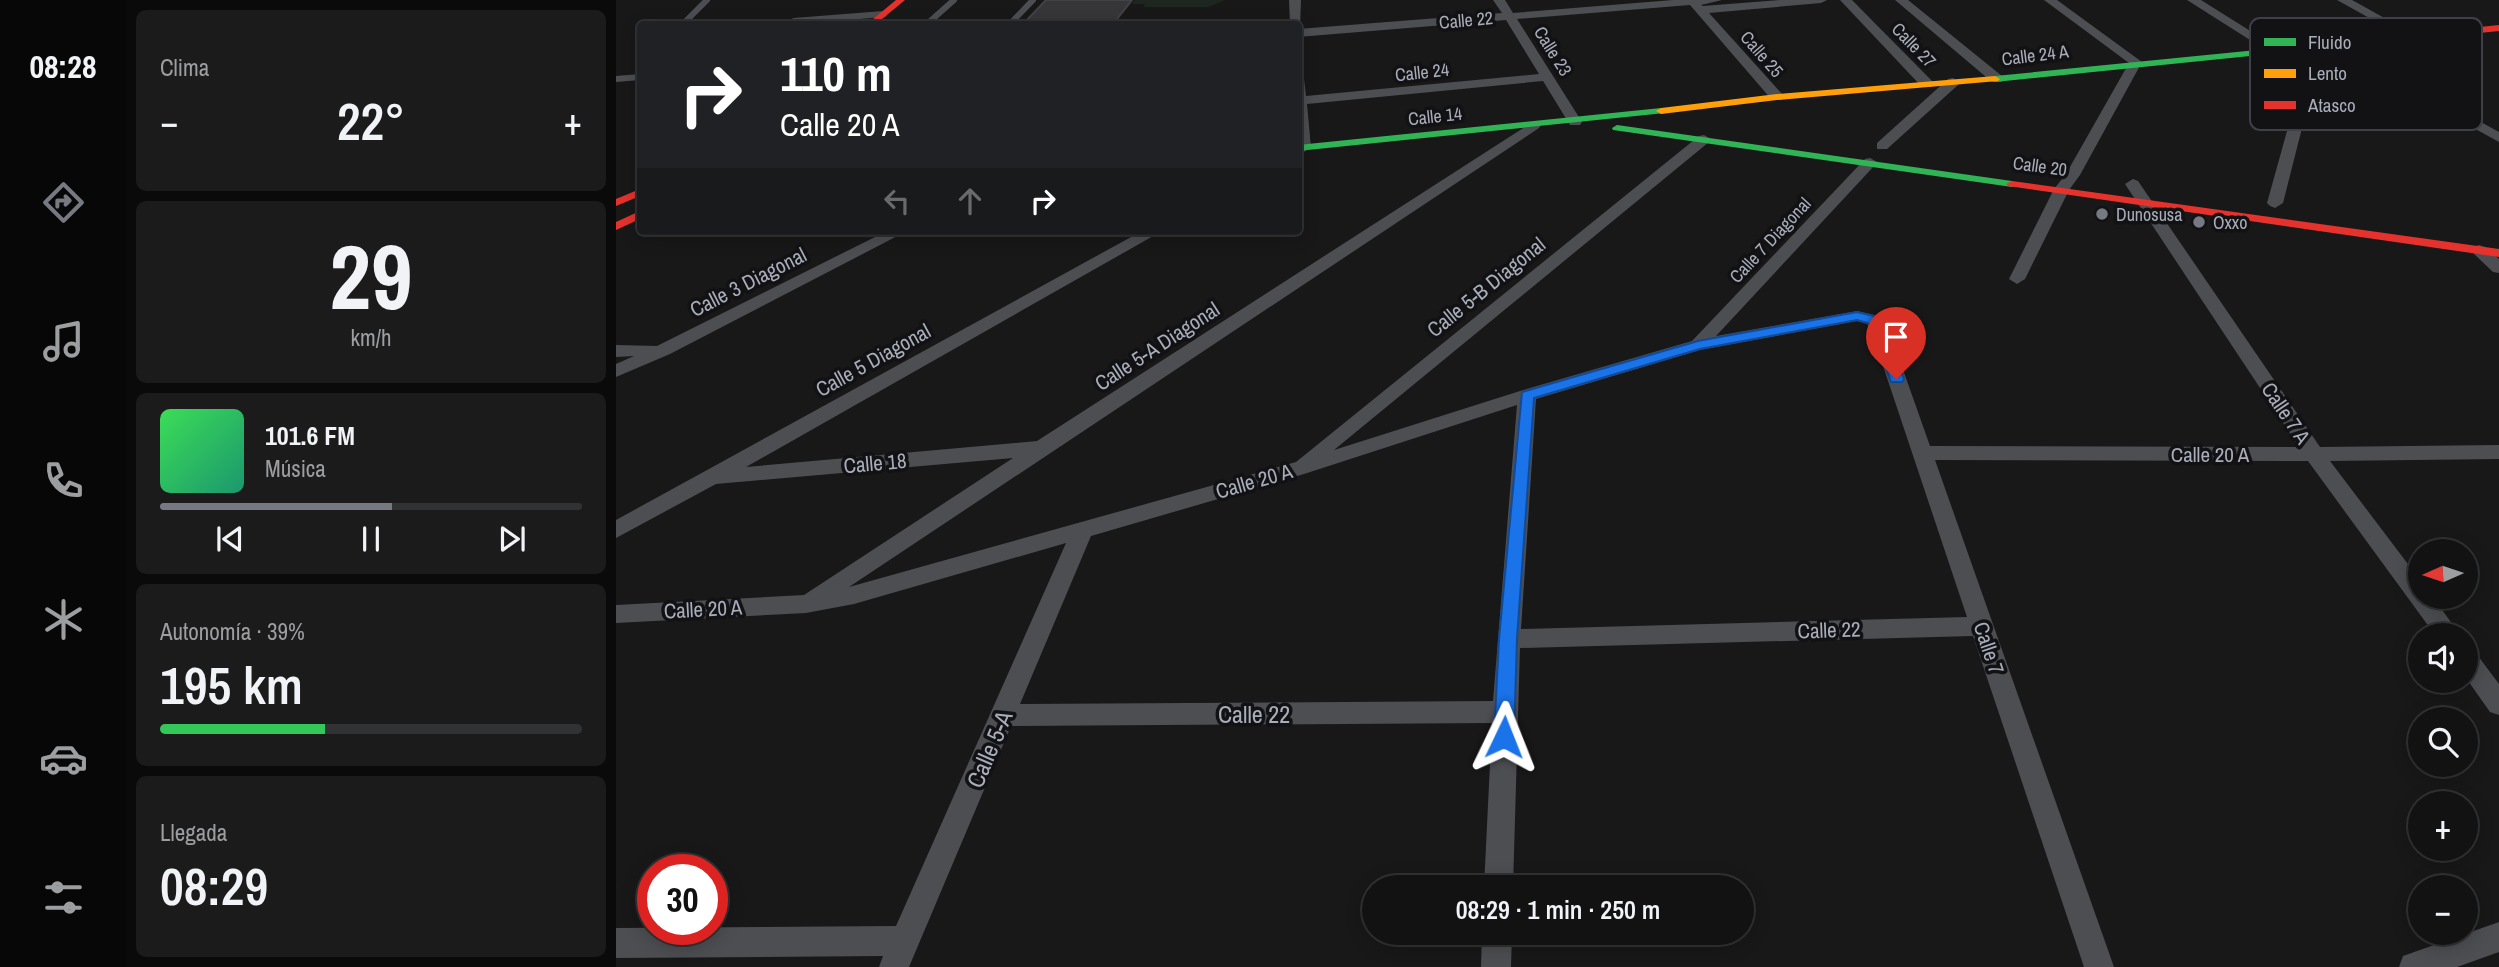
<!DOCTYPE html>
<html lang="es">
<meta charset="utf-8">
<style>
body{margin:0;font-family:"Archivo Narrow",sans-serif;background:#1b1b1c;color:#f1f3f6;height:100vh;display:flex;flex-direction:column;font-size:26px;white-space:nowrap}
*{box-sizing:border-box;margin:0}
p{font-size:23px;color:#9c9ea0}
.icon{flex:none;width:38px;height:38px;fill:none;stroke:currentColor;stroke-width:2;stroke-linecap:round;stroke-linejoin:round}
.map{position:relative;flex:1;overflow:hidden}
.panel{display:flex;flex-direction:column;gap:10px;padding:10px;background:#0a0a0a;width:490px}
.panel>*{flex:none}
.banner{position:absolute;left:21px;top:21px;width:665px;height:214px;border-radius:7px;box-shadow:0 4px 18px #0003,0 0 0 2px #313233;background:#202124;color:#fff;overflow:hidden}
.needle{width:46px;rotate:267deg}
.buttons{position:absolute;left:1792px;top:539px;display:grid;gap:14px}
.buttons a{display:grid;place-items:center;width:70px;height:70px;border-radius:50%;background:#121213;box-shadow:0 4px 18px #0003,0 0 0 2px #313233;font-size:35px}
.speed{position:absolute;left:21px;top:854px;display:flex;gap:14px;font-size:35px;font-weight:700;text-align:center}
.speed>*{display:grid;place-content:center;width:91px;height:91px;border-radius:50%;background:#121213;box-shadow:0 4px 18px #0003,0 0 0 2px #313233;line-height:1}
.speed .limit{border:10px solid #d22;background:#fff;color:#111}
.pin{position:absolute;display:grid;place-items:center;width:60px;height:60px;color:#fff;margin:-72px -30px;border-radius:50% 50% 50% 0;rotate:-45deg;box-shadow:0 0 7px #0007}
.pin .icon{rotate:45deg}
.me{position:absolute;width:77px;margin:-38px;rotate:2deg;stroke-linejoin:round;filter:drop-shadow(0 0 5px #0008)}
.turn{display:flex;align-items:center;gap:24px;height:147px;padding:0 28px;font-size:32px}
.turn .icon{width:91px;height:91px;stroke-width:2.5}
.turn b{display:block;font-size:49px;line-height:60px}
.lanes{display:flex;align-items:center;height:66px;padding:0 28px;background:#0003;justify-content:center;gap:35px;direction:ltr}
.lanes .off{opacity:.35}
.big{font-size:52px;font-weight:600;line-height:1.1}
.panel .tile{flex:1;display:flex;flex-direction:column;justify-content:center;gap:10px;min-width:0;padding:0 24px;border-radius:10px;background:#1b1b1c}
.panel .dial{align-items:center;gap:0}
.dial b{font-size:91px;line-height:1}
.song{display:flex;align-items:center;gap:21px}
.cover{width:84px;height:84px;border-radius:10px;background:linear-gradient(135deg,hsl(130 70% 55%),hsl(160 70% 35%))}
.played{height:7px;border-radius:4px;background:linear-gradient(90deg,#767982 55%,#313233 55%)}
.keys{display:flex;justify-content:space-around;direction:ltr}
.heat{display:flex;justify-content:space-between;align-items:center;font-size:38px;direction:ltr}
.charge{height:10px;border-radius:5px;background:linear-gradient(90deg,#34c759 39%,#313233 0)}
.trip{position:absolute;left:746px;top:875px;width:392px;height:70px;border-radius:35px;background:#121213;box-shadow:0 4px 18px #0003,0 0 0 2px #313233;font-weight:600;line-height:70px;text-align:center}
main{display:flex;flex:1;min-height:0}
.tab-bar{display:flex;flex-direction:column;width:126px;justify-content:space-around;align-items:center;background:#070708;color:#9c9ea0}
.tab-bar .icon{width:49px;height:49px}
.tab-bar .on{color:#767982}
.tab-bar b{font-size:32px;color:#f1f3f6}
.map>svg:first-child{display:block}
.green{fill:#1e2620}
.building{fill:#363638;stroke:#414245;stroke-width:2}
.lines{fill:none;stroke-linecap:round;stroke-linejoin:round}
.lane{stroke:#4c4e52;stroke-width:6}
.street{fill:#4c4e52;fill-rule:evenodd}
.fast{fill:#30b455;fill-rule:evenodd}
.slow{fill:#ff9f0a;fill-rule:evenodd}
.jam{fill:#e5322d;fill-rule:evenodd}
.route{fill:#1a73e8;stroke:#114b97;stroke-width:2}
.poi-dot{fill:#767982;stroke:#121215;stroke-width:2.5}
.labels{text-anchor:middle;dominant-baseline:central;stroke-width:7;stroke-linejoin:round;paint-order:stroke}
.far-street-label{font-size:18px;fill:#a9adba;stroke:#121215}
.far-poi-label{font-size:18px;fill:#a9adba;stroke:#121215;text-anchor:start}
.street-label{font-size:21px;fill:#a9adba;stroke:#121215}
.near-street-label{font-size:24px;fill:#a9adba;stroke:#121215}
.key{fill:#121215;stroke:#3f4047;stroke-width:2}
.key-label{font-size:19px;fill:#a9adba}
</style>
<main>
<nav class="tab-bar">
<b>08:28</b>
<svg class="icon on" aria-label="directions" viewBox="0 0 24 24"><path d="M12 3l9 9-9 9-9-9zM9 14v-3h6M13 9l2 2-2 2"/></svg>
<svg class="icon" aria-label="music" viewBox="0 0 24 24"><path d="M9 18V5l10-2v13"/><circle cx="6" cy="18" r="3"/><circle cx="16" cy="16" r="3"/></svg>
<svg class="icon" aria-label="phone" viewBox="0 0 24 24"><path d="M5 4h4l2 5-3 2q2 4 5 5l2-3 5 2v4C11 20 4 13 5 4z"/></svg>
<svg class="icon" aria-label="climate" viewBox="0 0 24 24"><path d="M12 3v18M4 7l16 10M4 17L20 7"/></svg>
<svg class="icon" aria-label="car" viewBox="0 0 24 24"><path d="M5 17H2v-5l4-1 3-4h7l3 4 3 1v5h-3M9 17h6M6 11h13"/><circle cx="7" cy="17" r="2"/><circle cx="17" cy="17" r="2"/></svg>
<svg class="icon" aria-label="filters" viewBox="0 0 24 24"><path d="M4 7h16M4 17h16"/><circle cx="9" cy="7" r="2"/><circle cx="15" cy="17" r="2"/></svg>
</nav>
<section class="panel">
<div class="tile"><p>Clima</p>
<div class="heat"><a>−</a><b class="big">22°</b><a>+</a></div>
</div>
<div class="tile dial"><b>29</b><p>km/h</p></div>
<div class="tile">
<div class="song"><i class="cover"></i><div><b>101.6 FM</b><p>Música</p></div></div>
<div class="played"></div>
<div class="keys"><svg class="icon" aria-label="previous" viewBox="0 0 24 24"><path d="M18 5L8 12l10 7zM5 5v14"/></svg><svg class="icon" aria-label="pause" viewBox="0 0 24 24"><path d="M8 5v14M16 5v14"/></svg><svg class="icon" aria-label="next" viewBox="0 0 24 24"><path d="M6 5l10 7-10 7zM19 5v14"/></svg></div>
</div>
<div class="tile"><p>Autonomía · 39%</p><b class="big">195 km</b><div class="charge"></div></div>
<div class="tile"><p>Llegada</p><b class="big">08:29</b></div>
</section>
<div class="map">
<svg width="1883" height="967" viewBox="0 0 1883 967">
<rect width="100%" height="100%" fill="#181819"/>
<path class="green" d="M519,0H609L592,7H528L529,4H516Z"/>
<g class="building">
<path d="M430,0H516L497,24H407Z"/>
<path d="M240,19L237,24H176Z"/>
</g>
<g class="lines">
<g class="lane">
<path d="M67,24L91,0"/>
<path d="M175,24L178,21L268,14"/>
<path d="M311,24L338,0"/>
<path d="M394,24L417,0"/>
<path d="M0,79L24,77"/>
</g>
<g class="street">
<path d="M673,0H685L684,27L674,24Z"/>
<path d="M877,0H889L897,13L1057,0H1106L1085,5L1087,6L1164,0H1211L1205,3L1093,13L1166,94V100H1156L1074,5L901,19L966,122L964,125H954L927,81L691,104L695,148L682,155V75L688,79L690,96L923,74L890,20L682,37V29L886,13Z"/>
<path d="M1224,0H1236L1316,81V87H1306Z"/>
<path d="M1279,0H1292L1386,76V82H1376Z"/>
<path d="M1428,0H1441L1526,62L1464,175L1453,190L1409,279L1401,284L1393,279L1438,189L1450,174L1513,63Z"/>
<path d="M1571,0H1585L1663,49L1661,52H1653Z"/>
<path d="M1721,0H1736L1801,36L1791,39Z"/>
<path d="M1716,40L1883,132V142L1712,47V41Z"/>
<path d="M1701,41L1707,45L1667,203L1659,208L1654,206L1651,203L1695,45Z"/>
<path d="M1337,78L1343,82L1342,85L1271,149H1261V143L1332,79Z"/>
<path d="M918,121L925,125L923,128L233,587L680,462L1083,136L1088,135L1095,139L1093,142L718,450L904,391L1076,341L1249,159L1254,158L1261,162L1259,165L1100,336L1241,311L1263,316L1273,330L1314,446L1683,447L1509,184L1517,179L1522,181L1704,447L1883,445V459L1714,461L1804,580V597H1817L1844,635H1819L1692,461L1319,460L1498,967H1468L1357,636L904,648L897,887H868L876,723L395,726L293,967H263L267,956L0,958V928L280,926L450,543L238,604L190,613L0,623V605L188,595L397,458L100,484L0,538V520L526,231H546L130,467L421,441ZM1241,321L1251,324L1255,330L1351,617L905,629L920,399L1084,350ZM901,405L877,701L404,704L475,536L688,474Z"/>
<path d="M271,231H291L54,354L0,377V364L18,356L0,357V345L41,346Z"/>
<path d="M1863,245L1869,247L1883,259V273L1877,272L1857,253L1855,250L1857,247Z"/>
<path d="M1850,649L1859,652L1883,684V715L1874,712L1850,678Z"/>
<path d="M1883,922V952L1841,967H1783L1787,956Z"/>
<path d="M866,933H896L895,967H865Z"/>
</g>
<g class="fast">
<path d="M1641,50L1646,53L1644,55L1379,82L1374,79L1379,76Z"/>
<path d="M1045,108L1049,109V113L682,151V145Z"/>
<path d="M1001,125L1396,181L1402,184L1396,187L997,130L996,128Z"/>
</g>
<path class="slow" d="M1379,76L1384,79L1382,81L1161,100L1045,114L1040,111L1045,108L1161,94Z"/>
<g class="jam">
<path d="M280,0H289L260,24H251Z"/>
<path d="M1883,25V31L1641,56L1636,53L1641,50Z"/>
<path d="M1396,181L1883,249V257L1392,186L1390,184Z"/>
<path d="M24,189V196L0,206V199Z"/>
<path d="M24,211V219L0,230V222Z"/>
</g>
</g>
<path class="route" d="M1241,312L1262,317L1270,330L1288,379L1286,382H1275L1257,330L1252,323L1241,320L1084,349L918,398L901,639L898,737L895,743L888,746L881,743L878,737L883,639L906,392L1082,341Z"/>
<g class="poi-dot">
<circle cx="1486" cy="214" r="7"/>
<circle cx="1583" cy="222" r="7"/>
</g>
<g class="labels">
<g class="far-street-label">
<text transform="translate(850 20) rotate(-5)">Calle 22</text>
<text transform="translate(1298 45) rotate(46)">Calle 27</text>
<text transform="translate(937 51) rotate(58)">Calle 23</text>
<text transform="translate(1146 54) rotate(49)">Calle 25</text>
<text transform="translate(1419 55) rotate(-7)">Calle 24 A</text>
<text transform="translate(806 72) rotate(-6)">Calle 24</text>
<text transform="translate(819 116) rotate(-6)">Calle 14</text>
<text transform="translate(1424 166) rotate(8)">Calle 20</text>
<text transform="translate(1154 240) rotate(-47)">Calle 7 Diagonal</text>
</g>
<g class="far-poi-label">
<text x="1500" y="214">Dunosusa</text>
<text x="1597" y="222">Oxxo</text>
</g>
<g class="street-label">
<text transform="translate(132 282) rotate(-27)">Calle 3 Diagonal</text>
<text transform="translate(870 287) rotate(-39)">Calle 5-B Diagonal</text>
<text transform="translate(541 346) rotate(-33)">Calle 5-A Diagonal</text>
<text transform="translate(257 360) rotate(-29)">Calle 5 Diagonal</text>
<text transform="translate(1670 413) rotate(56)">Calle 7 A</text>
<text x="1594" y="454">Calle 20 A</text>
<text transform="translate(259 463) rotate(-5)">Calle 18</text>
<text transform="translate(638 481) rotate(-16)">Calle 20 A</text>
<text transform="translate(87 609) rotate(-3)">Calle 20 A</text>
<text transform="translate(1213 630) rotate(-2)">Calle 22</text>
<text transform="translate(1373 648) rotate(71)">Calle 7</text>
</g>
<g class="near-street-label">
<text x="638" y="714">Calle 22</text>
<text transform="translate(373 749) rotate(-67)">Calle 5-A</text>
</g>
</g>
<rect x="1634" y="18" width="232" height="112" rx="10" class="key"/>
<rect x="1648" y="38" width="32" height="8" fill="#30b455"/>
<rect x="1648" y="69" width="32" height="9" fill="#ff9f0a"/>
<rect x="1648" y="101" width="32" height="8" fill="#e5322d"/>
<g class="key-label">
<text x="1692" y="49">Fluido</text>
<text x="1692" y="80">Lento</text>
<text x="1692" y="112">Atasco</text>
</g>
</svg>
<div class="buttons">
<a><svg class="needle" viewBox="-14 -14 28 28"><path d="M0-13l5 13h-10z" fill="#e53935"/><path d="M0 13l5-13h-10z" fill="#9c9ea0"/></svg></a>
<a><svg class="icon" aria-label="sound" viewBox="0 0 24 24"><path d="M4 9h4l5-4v14l-5-4H4zM17 9q2 3 0 6"/></svg></a>
<a><svg class="icon" aria-label="search" viewBox="0 0 24 24"><circle cx="10" cy="10" r="6"/><path d="M15 15l6 6"/></svg></a>
<a>+</a>
<a>−</a>
</div>
<div class="speed"><div class="limit">30</div></div>
<div class="pin" style="left:1280px;top:379px;background:#d93025"><svg class="icon" aria-label="arrive" viewBox="0 0 24 24"><path d="M6 21V4h12l-3 4 3 4H6"/></svg></div>
<svg class="me" style="left:888px;top:737px" viewBox="-20 -20 40 40"><path d="M0-17L14 15 0 8-14 15z" fill="#1a73e8" stroke="#fff" stroke-width="4"/></svg>
<div class="trip">08:29 · 1 min · 250 m</div>
<div class="banner">
<div class="turn"><svg class="icon" aria-label="right" viewBox="0 0 24 24"><path d="M7 20v-9h11M14 6l5 5-5 5"/></svg><div><b>110 m</b>Calle 20 A</div></div>
<div class="lanes"><svg class="icon off" aria-label="left" viewBox="0 0 24 24"><path d="M17 20v-9H6M10 6l-5 5 5 5"/></svg><svg class="icon off" aria-label="ahead" viewBox="0 0 24 24"><path d="M12 20V5M6 11l6-6 6 6"/></svg><svg class="icon" aria-label="right" viewBox="0 0 24 24"><path d="M7 20v-9h11M14 6l5 5-5 5"/></svg></div>
</div>
</div>
</main>
